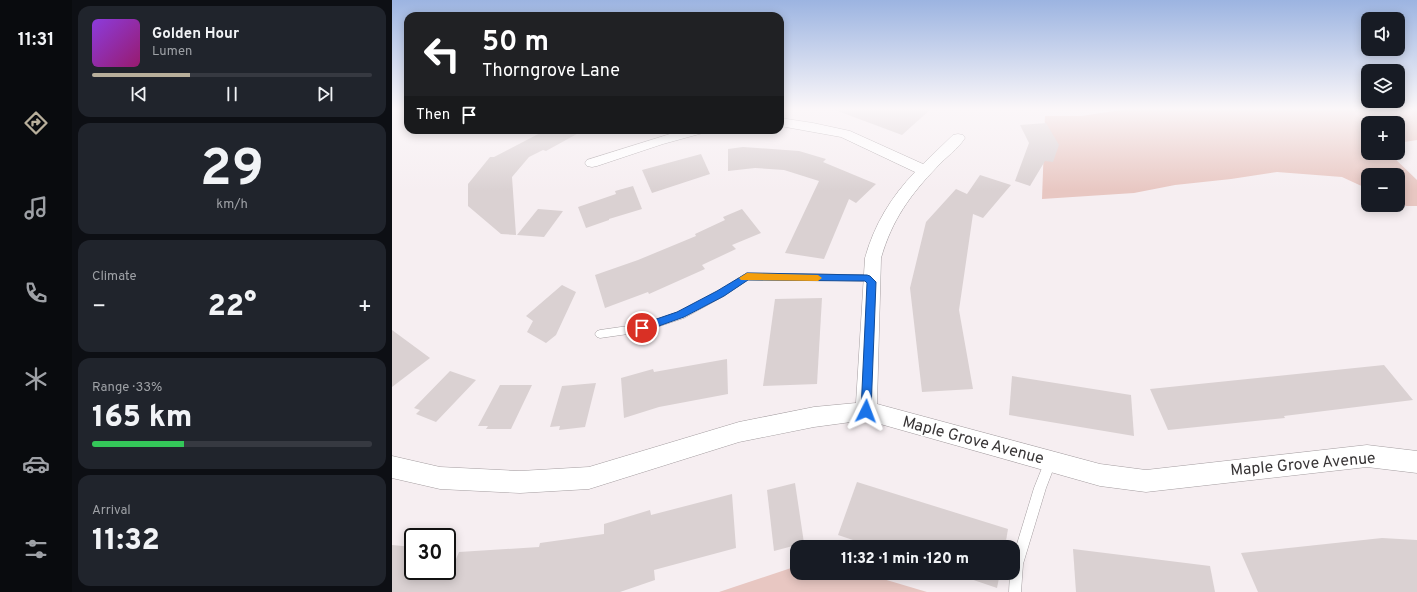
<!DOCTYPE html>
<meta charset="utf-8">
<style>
body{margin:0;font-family:Overpass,sans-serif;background:#20242c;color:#f1f3f6;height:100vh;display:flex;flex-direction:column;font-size:15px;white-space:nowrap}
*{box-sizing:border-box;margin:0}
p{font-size:13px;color:#9ea1a6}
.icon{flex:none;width:22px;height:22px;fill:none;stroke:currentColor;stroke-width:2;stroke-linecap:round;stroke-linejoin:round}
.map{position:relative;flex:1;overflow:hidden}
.drawer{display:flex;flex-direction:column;gap:6px;padding:6px;background:#0d0f14;width:320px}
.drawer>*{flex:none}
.top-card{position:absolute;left:12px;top:12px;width:380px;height:122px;border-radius:12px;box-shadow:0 2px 10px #0003;background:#202124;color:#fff;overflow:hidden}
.buttons{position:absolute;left:969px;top:12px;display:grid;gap:8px}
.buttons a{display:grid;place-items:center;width:44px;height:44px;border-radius:8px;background:#171b24;box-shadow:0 2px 10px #0003;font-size:20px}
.speed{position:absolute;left:12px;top:528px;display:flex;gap:8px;font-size:20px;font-weight:700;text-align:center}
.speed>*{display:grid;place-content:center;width:52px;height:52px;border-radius:50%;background:#171b24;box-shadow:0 2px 10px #0003;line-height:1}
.speed .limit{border:2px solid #111;border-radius:6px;background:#fff;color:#111}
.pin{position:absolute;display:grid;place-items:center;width:34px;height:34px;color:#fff;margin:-17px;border:2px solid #fff;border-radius:50%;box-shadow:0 1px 4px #0007}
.me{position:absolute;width:44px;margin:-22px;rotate:3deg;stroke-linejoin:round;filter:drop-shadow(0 0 3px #0008)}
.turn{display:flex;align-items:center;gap:14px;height:84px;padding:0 12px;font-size:18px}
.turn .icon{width:52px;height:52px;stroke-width:2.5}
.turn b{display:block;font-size:28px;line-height:34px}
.then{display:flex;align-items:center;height:38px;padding:0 12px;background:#0003;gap:8px;font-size:15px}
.big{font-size:30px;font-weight:800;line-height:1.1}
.drawer .widget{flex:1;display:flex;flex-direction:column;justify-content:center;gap:6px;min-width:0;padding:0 14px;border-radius:12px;background:#20242c}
.drawer .dial{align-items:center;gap:0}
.dial b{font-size:52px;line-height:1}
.song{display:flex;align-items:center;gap:12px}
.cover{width:48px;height:48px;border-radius:6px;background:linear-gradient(135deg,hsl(270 70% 55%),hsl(320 70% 35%))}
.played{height:4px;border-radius:2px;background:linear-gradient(90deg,#b8af9b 35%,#363941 35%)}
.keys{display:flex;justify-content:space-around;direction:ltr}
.heat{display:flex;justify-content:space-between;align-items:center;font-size:22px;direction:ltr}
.charge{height:6px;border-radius:3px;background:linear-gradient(90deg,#34c759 33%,#363941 0)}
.trip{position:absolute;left:398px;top:540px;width:230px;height:40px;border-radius:12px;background:#171b24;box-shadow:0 2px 10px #0003;font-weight:800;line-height:40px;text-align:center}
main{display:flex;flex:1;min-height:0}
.tab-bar{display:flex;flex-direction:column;width:72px;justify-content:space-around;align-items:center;background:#090b0e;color:#9ea1a6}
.tab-bar .icon{width:28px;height:28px}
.tab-bar .current{color:#b8af9b}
.tab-bar b{font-size:18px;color:#f1f3f6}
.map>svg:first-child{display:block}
.green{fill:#e8c7c2}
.building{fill:#dad1d2}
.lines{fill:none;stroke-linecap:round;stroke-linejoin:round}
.service-casing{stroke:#a49da0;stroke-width:1}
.minor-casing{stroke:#a49da0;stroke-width:1}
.service{fill:#fff;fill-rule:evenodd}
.minor{fill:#fff;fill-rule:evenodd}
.route{fill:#1a73e8;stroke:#114b97}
.slow{fill:#f59e0b}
.labels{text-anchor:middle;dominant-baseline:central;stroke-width:3;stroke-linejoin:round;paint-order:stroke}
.near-street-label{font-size:16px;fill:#383536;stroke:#fff}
</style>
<main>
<nav class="tab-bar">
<b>11:31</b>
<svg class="icon current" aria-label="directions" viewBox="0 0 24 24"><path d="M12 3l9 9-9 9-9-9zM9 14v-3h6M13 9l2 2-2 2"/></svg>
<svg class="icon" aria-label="music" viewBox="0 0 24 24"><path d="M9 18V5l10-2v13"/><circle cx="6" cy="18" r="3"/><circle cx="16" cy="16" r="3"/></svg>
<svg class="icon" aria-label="phone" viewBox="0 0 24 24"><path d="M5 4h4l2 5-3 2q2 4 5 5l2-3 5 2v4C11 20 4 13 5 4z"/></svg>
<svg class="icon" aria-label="climate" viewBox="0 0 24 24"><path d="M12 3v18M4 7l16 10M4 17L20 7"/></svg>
<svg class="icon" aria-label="car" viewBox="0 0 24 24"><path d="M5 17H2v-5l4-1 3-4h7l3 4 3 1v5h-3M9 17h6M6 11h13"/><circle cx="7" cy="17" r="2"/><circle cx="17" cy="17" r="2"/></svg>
<svg class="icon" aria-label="filters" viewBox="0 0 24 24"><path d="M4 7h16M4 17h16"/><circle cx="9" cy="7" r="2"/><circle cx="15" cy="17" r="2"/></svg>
</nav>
<section class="drawer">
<div class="widget">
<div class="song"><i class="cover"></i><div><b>Golden Hour</b><p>Lumen</p></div></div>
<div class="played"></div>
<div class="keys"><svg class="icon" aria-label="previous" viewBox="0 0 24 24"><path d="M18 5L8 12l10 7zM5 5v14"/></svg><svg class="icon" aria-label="pause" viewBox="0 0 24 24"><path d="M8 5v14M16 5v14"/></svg><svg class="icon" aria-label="next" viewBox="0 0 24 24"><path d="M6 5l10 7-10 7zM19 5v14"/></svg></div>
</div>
<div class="widget dial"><b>29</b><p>km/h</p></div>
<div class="widget"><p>Climate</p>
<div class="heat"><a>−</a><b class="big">22°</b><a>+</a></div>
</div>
<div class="widget"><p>Range · 33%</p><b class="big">165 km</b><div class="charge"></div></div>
<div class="widget"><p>Arrival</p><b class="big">11:32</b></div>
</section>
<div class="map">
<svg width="1025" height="592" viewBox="0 0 1025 592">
<rect width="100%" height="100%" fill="#f6eef1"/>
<g class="green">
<path d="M742,108H1025V140L1006,143V123H976V153H997L1025,180V206H1014L1006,202V175H976V189L950,177L885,172L839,179L783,185L742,193L650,199L653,116H689Z"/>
<path d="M405,566V573H471L535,592H327Z"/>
</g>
<g class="building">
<path d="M443,108H540L510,135L443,110Z"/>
<path d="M654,123L667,145L661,162L653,161L638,186L623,181L637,143L628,125Z"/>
<path d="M154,130H192L154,151L151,150L137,157L120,177L124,235L109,234L76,206V184L98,157H102Z"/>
<path d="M351,147L407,151L434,159L431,162L484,184L464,203L457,199L432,259L393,253L427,181L392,170L363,168L336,171V149Z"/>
<path d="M309,154L318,174L260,193L250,170Z"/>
<path d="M588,175L619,185L591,218L581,214L567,310L581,389L530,392L518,288L534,222L564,189L575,194Z"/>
<path d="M241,186L250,209L217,219V220L194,228L186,207L224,194L223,191Z"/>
<path d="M146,209L171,211L152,237L125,235Z"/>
<path d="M350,209L369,233L340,245L344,249L310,265L313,269L257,294L256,292L213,308L203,275L246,260L304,236L303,234L333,220L331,217Z"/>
<path d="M170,285L184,292L164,335L154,343L135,332L141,321L134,316Z"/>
<path d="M430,298L425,384L371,386L383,299Z"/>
<path d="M0,330L38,358L0,387Z"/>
<path d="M335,359L336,394L267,407L232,418L229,378L261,369L262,372Z"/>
<path d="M992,365L1021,400L892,416L893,418L776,430L758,389Z"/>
<path d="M58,371L84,380L44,422L24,414L28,410L22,408Z"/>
<path d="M620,376L739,395L742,436L617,415Z"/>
<path d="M204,383L193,427L167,430L168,426L158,427L170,386Z"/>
<path d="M108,385H140L119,429H94L96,426H86Z"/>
<path d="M465,482L616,529L613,547H482L446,535Z"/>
<path d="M403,483L412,543L382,551L375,490Z"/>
<path d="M340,494L344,548L262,570L263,580L228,592H0V545L21,547V571H59L67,552L147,547L148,543L212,534V524L258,510L259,515Z"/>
<path d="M990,538L1025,540V592H866L849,553Z"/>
<path d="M681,549L818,566L823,592H684Z"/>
<path d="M561,573H608L605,588Z"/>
</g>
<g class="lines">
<g class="service-casing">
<g id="service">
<path d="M355,273L475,275L478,276L484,282L480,285L473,281L357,279L332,296L292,318L250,332L208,338L205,337L203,334L205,331L208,330L250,324L286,312L326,292Z"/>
<path d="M658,457L662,458L664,462L654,488L631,564L629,592H617L618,573H621V557L642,488L654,458Z"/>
</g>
</g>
<g class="minor-casing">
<g id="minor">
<path d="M388,118L421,123L458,131L531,164L561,135L566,134L571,135L573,138C566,149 554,157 545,167C518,195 500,220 489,258L485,404L708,464L754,470L975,445L1025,451V473L975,467L754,492L708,486L474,420L422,427L347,442L197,489L128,493L48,489L0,478V456L48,467L128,471L197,467L347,422L422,407L464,403L473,258C482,225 499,197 523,172L449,137L388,126Z"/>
<path d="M291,130H313L311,133L271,144L205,166L200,167L195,166L193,163L195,160Z"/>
</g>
</g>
<use href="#service" class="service"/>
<use href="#minor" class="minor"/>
</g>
<linearGradient id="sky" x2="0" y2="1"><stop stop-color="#9cb4e1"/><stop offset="0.57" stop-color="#fbf7f9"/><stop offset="1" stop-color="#fbf7f9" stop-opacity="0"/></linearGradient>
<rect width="1025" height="191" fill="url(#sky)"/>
<path class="route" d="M355,273L475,275L478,276L484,282L479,411L478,415L474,416L470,415L469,411L475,283L473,281L356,280L332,296L292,317L250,332L247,331L245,328L247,325L285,312L325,291Z"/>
<path class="slow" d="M355,273L426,275L430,278L426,281L349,280L347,278Z"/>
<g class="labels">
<g class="near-street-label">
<text transform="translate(581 441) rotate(15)">Maple Grove Avenue</text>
<text transform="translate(911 465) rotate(-5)">Maple Grove Avenue</text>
</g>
</g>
</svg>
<div class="buttons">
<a><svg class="icon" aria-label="sound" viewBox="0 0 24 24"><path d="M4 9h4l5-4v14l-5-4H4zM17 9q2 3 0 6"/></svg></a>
<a><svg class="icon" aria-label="layers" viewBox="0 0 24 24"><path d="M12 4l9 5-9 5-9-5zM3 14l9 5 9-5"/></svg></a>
<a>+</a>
<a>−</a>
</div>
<div class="speed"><div class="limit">30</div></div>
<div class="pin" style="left:250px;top:328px;background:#d93025"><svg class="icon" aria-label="arrive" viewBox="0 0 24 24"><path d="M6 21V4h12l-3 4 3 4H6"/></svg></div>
<svg class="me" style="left:474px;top:411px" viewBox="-20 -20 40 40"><path d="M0-17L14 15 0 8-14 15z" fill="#1a73e8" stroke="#fff" stroke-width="4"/></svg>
<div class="trip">11:32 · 1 min · 120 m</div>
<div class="top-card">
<div class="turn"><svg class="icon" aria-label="left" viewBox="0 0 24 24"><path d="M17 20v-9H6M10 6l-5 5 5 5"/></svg><div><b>50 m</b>Thorngrove Lane</div></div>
<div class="then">Then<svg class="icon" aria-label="arrive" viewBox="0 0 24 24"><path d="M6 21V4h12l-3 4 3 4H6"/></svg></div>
</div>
</div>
</main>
